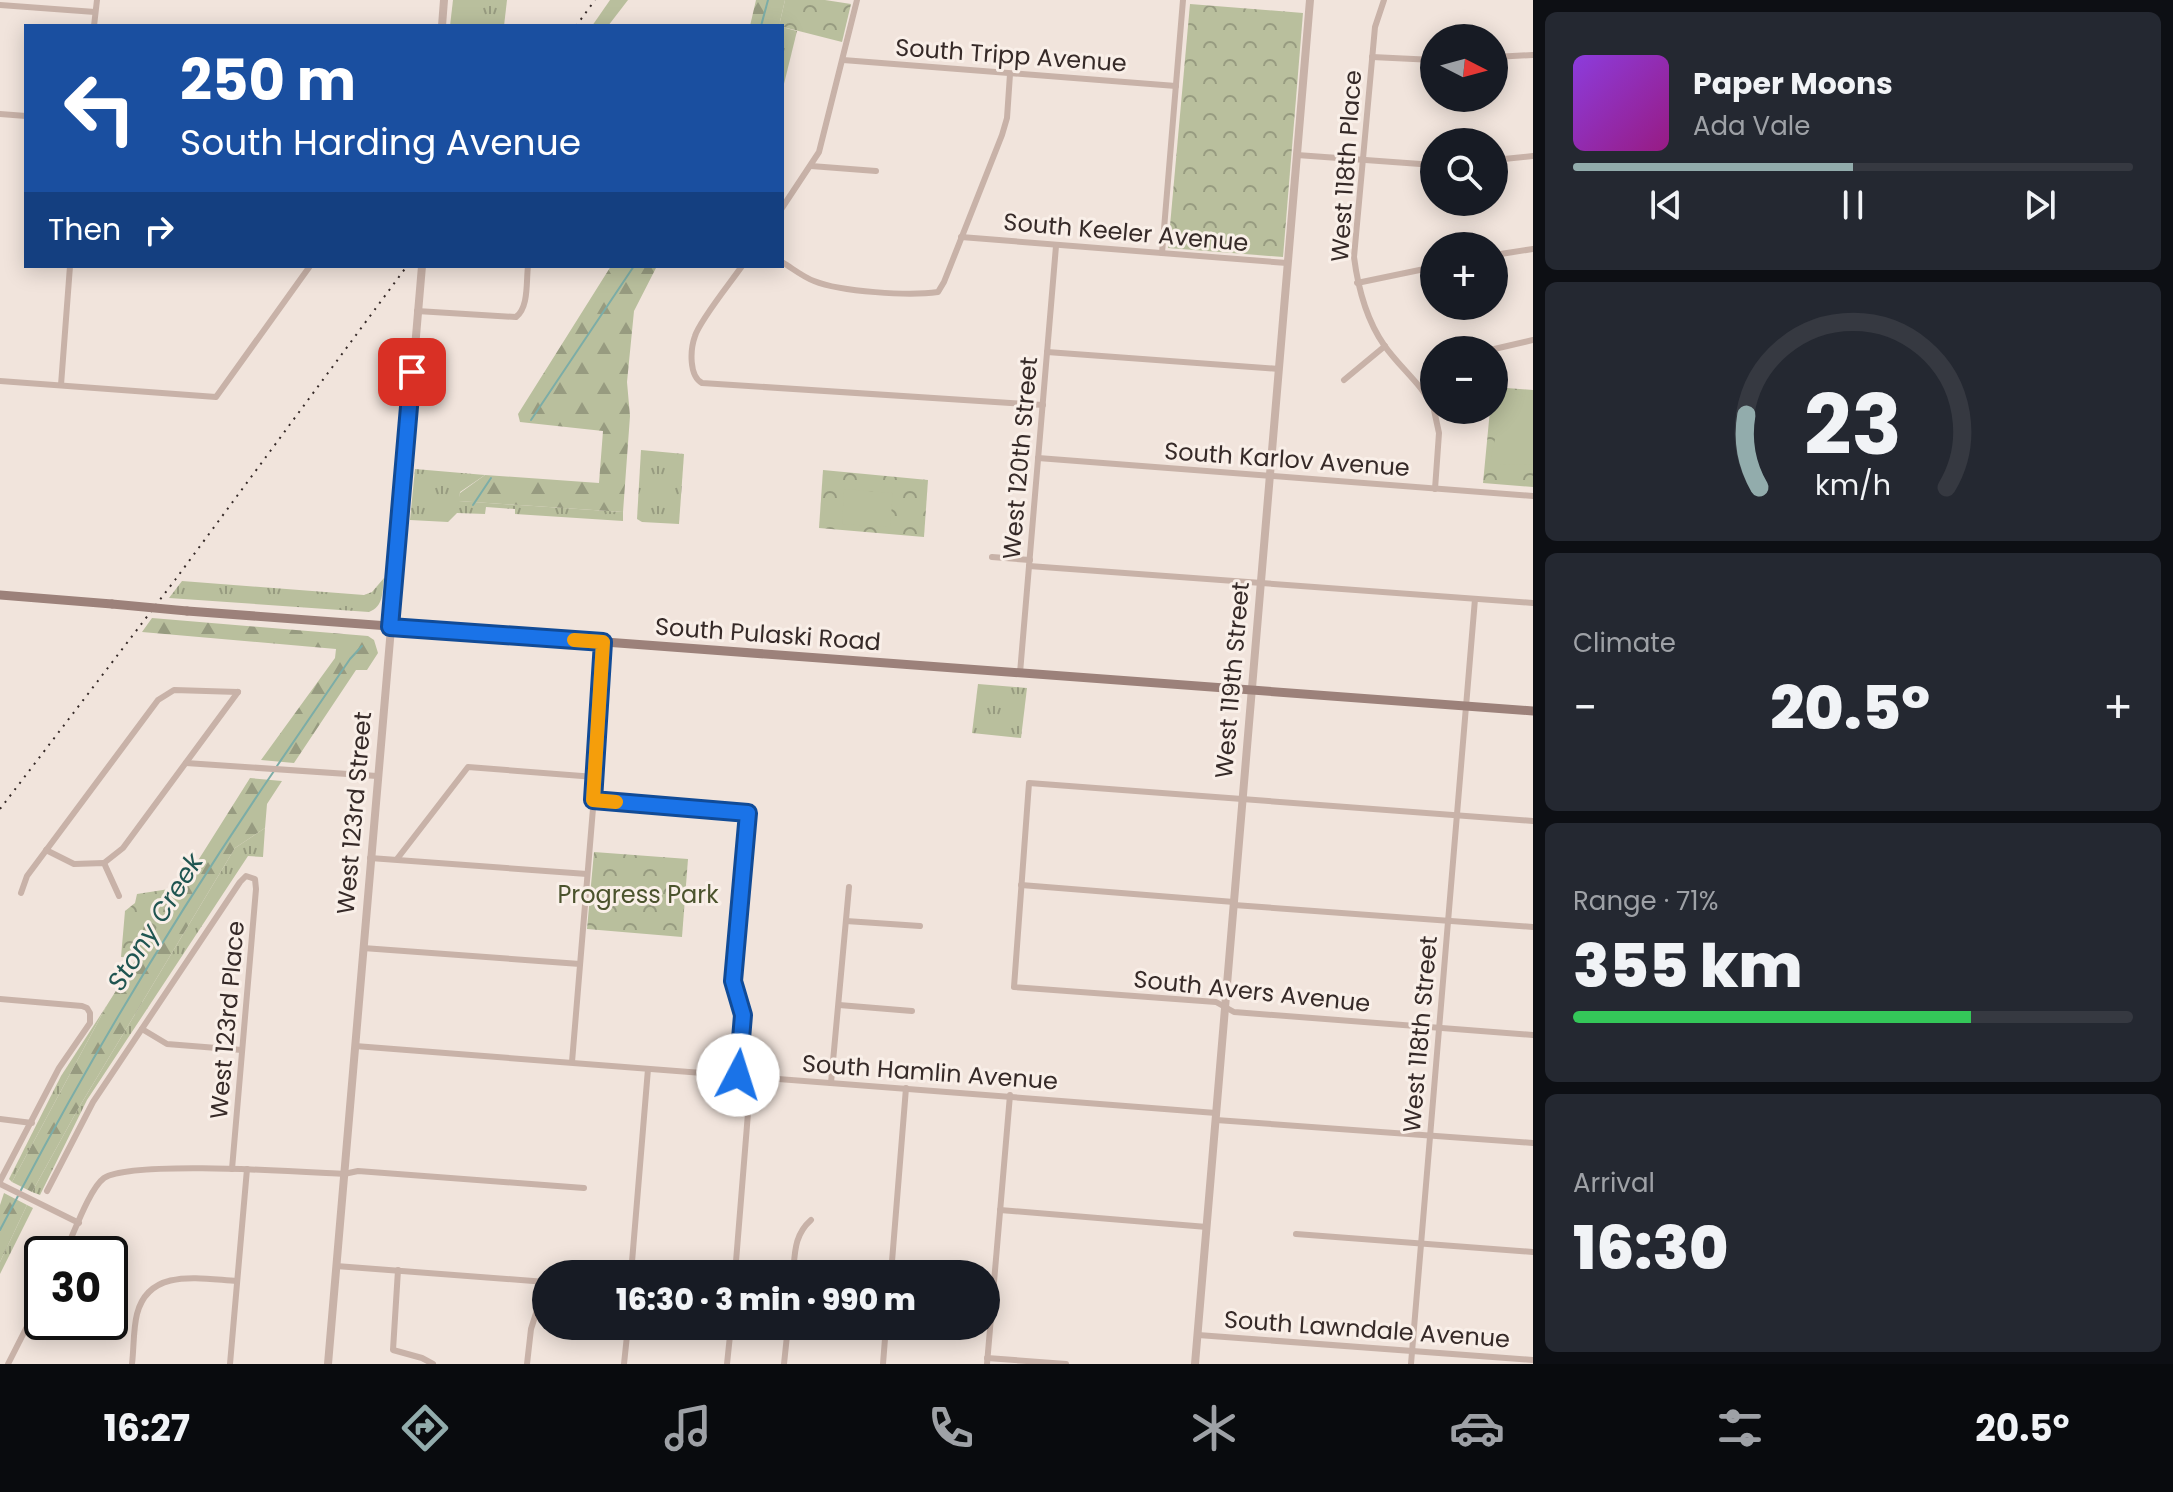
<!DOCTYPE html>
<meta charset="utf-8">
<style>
body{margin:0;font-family:Poppins,sans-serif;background:#242831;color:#f1f3f6;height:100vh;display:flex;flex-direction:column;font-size:30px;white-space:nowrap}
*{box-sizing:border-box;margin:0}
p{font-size:26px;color:#9ea1a6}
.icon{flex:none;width:44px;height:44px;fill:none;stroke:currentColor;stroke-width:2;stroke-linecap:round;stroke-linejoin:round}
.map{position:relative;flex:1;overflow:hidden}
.side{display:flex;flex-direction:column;gap:12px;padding:12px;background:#0d0f14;width:640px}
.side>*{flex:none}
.guide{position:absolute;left:24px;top:24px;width:760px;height:244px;border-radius:0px;box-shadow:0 4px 20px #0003;background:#1a4fa0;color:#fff;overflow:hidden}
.needle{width:52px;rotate:96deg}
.fabs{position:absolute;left:1420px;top:24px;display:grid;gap:16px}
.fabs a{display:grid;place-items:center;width:88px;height:88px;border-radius:50%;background:#171b24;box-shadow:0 4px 20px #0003;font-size:40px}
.speed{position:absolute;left:24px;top:1236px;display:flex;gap:16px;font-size:40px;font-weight:700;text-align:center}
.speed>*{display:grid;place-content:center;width:104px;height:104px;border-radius:50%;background:#171b24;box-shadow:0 4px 20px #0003;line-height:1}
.speed .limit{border:4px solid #111;border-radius:12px;background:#fff;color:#111}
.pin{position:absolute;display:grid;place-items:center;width:68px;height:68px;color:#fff;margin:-34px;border-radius:16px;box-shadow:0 4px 12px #0006}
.me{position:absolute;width:88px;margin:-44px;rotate:5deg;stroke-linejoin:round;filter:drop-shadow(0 0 6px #0008)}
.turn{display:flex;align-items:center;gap:28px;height:168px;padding:0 24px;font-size:36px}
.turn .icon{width:104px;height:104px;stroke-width:2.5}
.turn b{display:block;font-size:56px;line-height:68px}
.then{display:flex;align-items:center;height:76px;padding:0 24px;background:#0003;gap:16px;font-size:30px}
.big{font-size:60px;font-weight:800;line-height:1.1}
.side .tile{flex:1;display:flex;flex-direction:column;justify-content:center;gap:12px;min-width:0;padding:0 28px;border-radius:12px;background:#242831}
.side .dial{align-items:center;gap:0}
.dial svg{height:208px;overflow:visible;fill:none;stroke:#363941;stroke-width:7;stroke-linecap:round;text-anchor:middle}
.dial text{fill:#f1f3f6;stroke:none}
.song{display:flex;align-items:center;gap:24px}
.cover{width:96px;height:96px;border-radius:12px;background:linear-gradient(135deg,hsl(270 70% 55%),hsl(310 70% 35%))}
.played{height:8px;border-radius:4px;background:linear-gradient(90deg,#92acac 50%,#363941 50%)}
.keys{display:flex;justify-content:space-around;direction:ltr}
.heat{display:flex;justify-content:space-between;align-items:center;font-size:44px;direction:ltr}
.charge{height:12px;border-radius:6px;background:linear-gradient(90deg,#34c759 71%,#363941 0)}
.trip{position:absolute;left:532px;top:1260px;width:468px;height:80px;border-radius:40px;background:#171b24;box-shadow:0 4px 20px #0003;font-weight:800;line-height:80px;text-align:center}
.tab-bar{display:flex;height:128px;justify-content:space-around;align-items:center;background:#090b0e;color:#9ea1a6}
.tab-bar .icon{width:56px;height:56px}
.tab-bar .current{color:#92acac}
.tab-bar b{font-size:36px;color:#f1f3f6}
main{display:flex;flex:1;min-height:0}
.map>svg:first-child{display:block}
.grass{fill:url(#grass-tufts)}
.forest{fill:url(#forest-firs)}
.park{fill:url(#park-crowns)}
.pitch{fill:#b9bf9d}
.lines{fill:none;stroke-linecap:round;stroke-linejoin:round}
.stream{stroke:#7cada7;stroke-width:2}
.minor{stroke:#c8b2a8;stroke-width:6}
.tertiary{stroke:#c8b2a8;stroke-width:8}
.secondary{stroke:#9c817a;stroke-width:9}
.rail{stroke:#362a28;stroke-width:2;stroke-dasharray:2 6;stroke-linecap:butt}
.secondary-bridge{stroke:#9c817a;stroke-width:9}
.route-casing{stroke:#114b97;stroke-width:20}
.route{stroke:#1a73e8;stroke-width:14}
.slow{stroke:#f59e0b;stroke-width:14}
.labels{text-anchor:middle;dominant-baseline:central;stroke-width:6;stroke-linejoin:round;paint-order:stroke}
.street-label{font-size:24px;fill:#362a28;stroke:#f9efe8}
.park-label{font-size:24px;fill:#4b532d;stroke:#f9efe8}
.water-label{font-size:26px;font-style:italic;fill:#1f5551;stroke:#f9efe8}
</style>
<main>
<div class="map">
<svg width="1533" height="1364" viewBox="0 0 1533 1364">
<defs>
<pattern id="grass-tufts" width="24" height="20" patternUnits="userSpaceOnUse" patternTransform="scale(2)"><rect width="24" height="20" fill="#b9bf9d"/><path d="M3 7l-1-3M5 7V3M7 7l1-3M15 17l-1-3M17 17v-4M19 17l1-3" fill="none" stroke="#979b80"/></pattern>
<pattern id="forest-firs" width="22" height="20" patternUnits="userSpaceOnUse" patternTransform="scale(2)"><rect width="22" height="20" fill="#b9bf9d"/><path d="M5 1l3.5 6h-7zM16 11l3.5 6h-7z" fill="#979b80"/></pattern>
<pattern id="park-crowns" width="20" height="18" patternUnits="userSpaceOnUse" patternTransform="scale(2)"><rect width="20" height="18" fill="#b9bf9d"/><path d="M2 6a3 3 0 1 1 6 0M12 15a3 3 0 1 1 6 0" fill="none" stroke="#979b80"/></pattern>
</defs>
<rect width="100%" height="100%" fill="#f1e4dc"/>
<g class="grass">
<path d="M453,0H507L504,26H450Z"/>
<path d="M610,0H628L608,26H592Z"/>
<path d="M782,27L797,31L782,92Z"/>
<path d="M641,450L684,454L679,524L642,522L637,519Z"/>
<path d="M415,469L485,475L460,492L459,501L623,512V521L515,514V509L486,507L485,514L457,513L448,522L410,520Z"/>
<path d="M384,578C382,593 384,606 369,612L169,598L182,581L364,595L372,592Z"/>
<path d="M978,684L1027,688L1021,738L972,733Z"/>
<path d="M265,828L263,857L248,856L87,1100L40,1195L32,1192L78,1109L235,848Z"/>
<path d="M107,1005L12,1182L9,1179L61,1076Z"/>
<path d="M27,1205L33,1208L0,1274V1262Z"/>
</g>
<g class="forest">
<path d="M756,0H785L779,26H750Z"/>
<path d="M611,266H657L634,311L627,382L630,416L623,512L458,501L460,493L485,475L599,483L603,431L520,422L518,414Z"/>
<path d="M152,618L368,636L374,640L378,653L367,670H356L294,763L261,760L335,658L336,649L142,632Z"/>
<path d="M250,778L282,781L267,804L265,828L235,848L78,1109L32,1192L12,1182L107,1005Z"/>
<path d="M4,1193L27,1205L0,1262V1205Z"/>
</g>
<g class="park">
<path d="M785,0H825L851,4L842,42L779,26Z"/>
<path d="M1190,4L1303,13L1283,257L1168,248Z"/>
<path d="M1494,387L1533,390V487L1483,483L1490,410H1494Z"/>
<path d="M823,470L928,480L924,537L819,528Z"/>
<path d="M594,852L688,859L682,937L587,929Z"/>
<path d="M182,887L138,958L121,957L125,911L135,903L137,894Z"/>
</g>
<g class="pitch">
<path d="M1506,391L1533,399V464L1499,465L1491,457Z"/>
<path d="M844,489L893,493L890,527L842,524Z"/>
</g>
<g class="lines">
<g class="stream">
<path d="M761,26L768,0"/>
<path d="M531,420L634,266"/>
<path d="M473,505L491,478"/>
<path d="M277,766L350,659L362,646"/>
<path d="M21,1190C97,1046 182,906 274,771"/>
<path d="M0,1230L18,1196"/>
</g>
<g class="minor">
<path d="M1384,0L1375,27L1354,257C1358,288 1366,319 1384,345C1400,368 1422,384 1434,409"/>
<path d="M0,5L95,12"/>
<path d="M94,26L97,0"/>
<path d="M1372,57L1434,60"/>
<path d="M1494,57L1533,55"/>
<path d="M843,60L1176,86"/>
<path d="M0,114L26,116"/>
<path d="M1297,155L1434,165"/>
<path d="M1494,160L1533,156"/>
<path d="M811,166L876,171"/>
<path d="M782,208L819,152L857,0"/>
<path d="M961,237L1287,263"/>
<path d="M1162,253L1183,0"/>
<path d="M1494,255L1533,249"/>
<path d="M782,262C792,268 803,277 814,281C841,292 909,296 938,292L944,282L1002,135L1007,118L1010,74"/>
<path d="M742,266C731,282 700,320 695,336C690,350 689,376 702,383L1043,405"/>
<path d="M1357,283L1434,267"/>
<path d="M417,311L516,317C529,307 526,282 528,266"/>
<path d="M1490,350L1533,340"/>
<path d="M1047,352L1279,369"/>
<path d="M1344,380L1385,346"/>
<path d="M0,381L216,397L310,266"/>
<path d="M61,385L70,266"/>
<path d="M1424,389L1434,383"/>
<path d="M1434,410L1439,433L1435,489"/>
<path d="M1038,458L1533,496"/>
<path d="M992,557L1030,560"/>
<path d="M1029,566L1533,603"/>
<path d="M1020,673L1056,246"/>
<path d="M186,763L377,776"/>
<path d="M593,800L748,813L733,981L743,1015L738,1075"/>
<path d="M1533,821L1029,783L1014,987L1216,1002L1234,1012L1533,1035"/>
<path d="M46,850L74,864L104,863L119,896"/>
<path d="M370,858L587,874"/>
<path d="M397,859L468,767L595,777"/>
<path d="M104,863L123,848L238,692"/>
<path d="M1021,885L1234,902"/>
<path d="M21,893L27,876L158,700L174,690L238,692"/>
<path d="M1234,905L1533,927"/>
<path d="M846,921L920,926"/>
<path d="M363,948L580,964"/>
<path d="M0,999L82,1006L87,1008L90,1013V1023L59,1068L0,1181"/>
<path d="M839,1005L912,1011"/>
<path d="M142,1029L167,1044L242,1050"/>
<path d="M355,1046L1216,1113"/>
<path d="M572,1062L598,748L597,722L603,642"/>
<path d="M831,1083L849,887"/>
<path d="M0,1119L32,1123"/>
<path d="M1216,1120L1533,1143"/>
<path d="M0,1184L79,1223"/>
<path d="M47,1191L93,1102L240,882L246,876L255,879L256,889L232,1169"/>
<path d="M1000,1210L1207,1227"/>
<path d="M1296,1234L1533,1252"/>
<path d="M64,1254C73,1236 89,1189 104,1178C132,1160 303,1172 344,1174L358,1171L584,1188"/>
<path d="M336,1266L546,1282"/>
<path d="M398,1270L393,1350L422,1358L433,1364"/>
<path d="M631,1274L648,1069"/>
<path d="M735,1274L751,1076"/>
<path d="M793,1274C795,1253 794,1235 811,1220"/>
<path d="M891,1274L906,1088"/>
<path d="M1198,1335L1533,1360"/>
<path d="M987,1358L1066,1364"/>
<path d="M8,1364L42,1297"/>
<path d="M132,1364C134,1348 133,1330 137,1314C149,1267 201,1279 237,1281"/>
<path d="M230,1364L247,1169"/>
<path d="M527,1364L531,1329L546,1282"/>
<path d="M624,1364L628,1326"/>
<path d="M727,1364L731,1326"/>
<path d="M784,1364L788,1326"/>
<path d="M883,1364L886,1326"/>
<path d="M987,1364L1010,1095"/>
<path d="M1411,1364L1475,599"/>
</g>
<g class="tertiary">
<path d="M442,26L444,0"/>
<path d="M328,1364L422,266"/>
<path d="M1195,1364L1310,0"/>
</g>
<g class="secondary">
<path d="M0,595L112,604"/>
<path d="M187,611L1533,711"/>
</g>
<g class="rail">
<path d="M576,26L595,0"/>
<path d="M0,809L175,580L407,266"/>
</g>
<path class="secondary-bridge" d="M112,604L187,611"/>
</g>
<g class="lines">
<g class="route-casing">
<path id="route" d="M412,372L390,627L603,642L593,800L748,813L733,981L743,1015L738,1075"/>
</g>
<use href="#route" class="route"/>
<path class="slow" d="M574,640L603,642L593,800L616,802"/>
</g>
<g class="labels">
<g class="street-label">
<text transform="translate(1011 55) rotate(4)">South Tripp Avenue</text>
<text transform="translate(1346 166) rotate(-86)">West 118th Place</text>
<text transform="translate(1126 232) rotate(5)">South Keeler Avenue</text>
<text transform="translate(1020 458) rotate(-85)">West 120th Street</text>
<text transform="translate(1287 459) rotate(4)">South Karlov Avenue</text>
<text transform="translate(768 634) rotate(4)">South Pulaski Road</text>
<text transform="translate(1232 680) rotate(-85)">West 119th Street</text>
<text transform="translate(354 813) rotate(-85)">West 123rd Street</text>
<text transform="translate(1252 991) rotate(6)">South Avers Avenue</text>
<text transform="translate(227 1020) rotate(-85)">West 123rd Place</text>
<text transform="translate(1420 1034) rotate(-85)">West 118th Street</text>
<text transform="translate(930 1072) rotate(4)">South Hamlin Avenue</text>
<text transform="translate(1367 1329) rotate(4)">South Lawndale Avenue</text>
</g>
<g class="park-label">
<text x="638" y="894">Progress Park</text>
</g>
<g class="water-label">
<text transform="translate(155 922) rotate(-58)">Stony Creek</text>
</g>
</g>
</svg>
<div class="fabs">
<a><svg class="needle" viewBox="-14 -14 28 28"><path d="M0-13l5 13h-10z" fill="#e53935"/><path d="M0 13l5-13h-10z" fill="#9ea1a6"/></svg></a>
<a><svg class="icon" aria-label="search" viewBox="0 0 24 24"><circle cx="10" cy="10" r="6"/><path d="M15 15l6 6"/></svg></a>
<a>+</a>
<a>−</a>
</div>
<div class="speed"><div class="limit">30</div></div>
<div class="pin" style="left:412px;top:372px;background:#d93025"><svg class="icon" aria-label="arrive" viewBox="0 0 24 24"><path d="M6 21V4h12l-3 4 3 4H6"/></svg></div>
<svg class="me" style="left:738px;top:1075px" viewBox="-20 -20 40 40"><circle r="19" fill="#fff"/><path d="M0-13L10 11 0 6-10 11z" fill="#1a73e8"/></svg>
<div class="trip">16:30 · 3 min · 990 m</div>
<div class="guide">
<div class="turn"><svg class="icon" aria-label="left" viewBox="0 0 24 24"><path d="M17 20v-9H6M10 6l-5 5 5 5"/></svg><div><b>250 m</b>South Harding Avenue</div></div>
<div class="then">Then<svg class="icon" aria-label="right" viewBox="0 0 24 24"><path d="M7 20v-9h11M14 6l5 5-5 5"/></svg></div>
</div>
</div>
<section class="side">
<div class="tile">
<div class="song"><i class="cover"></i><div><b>Paper Moons</b><p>Ada Vale</p></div></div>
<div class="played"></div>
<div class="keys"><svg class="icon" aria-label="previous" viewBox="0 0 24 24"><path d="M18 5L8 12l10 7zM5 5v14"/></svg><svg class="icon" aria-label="pause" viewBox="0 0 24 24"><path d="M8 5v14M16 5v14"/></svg><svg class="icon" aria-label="next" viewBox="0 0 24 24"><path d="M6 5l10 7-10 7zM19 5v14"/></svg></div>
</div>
<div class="tile dial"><svg viewBox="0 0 100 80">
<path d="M14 69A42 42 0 1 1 86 69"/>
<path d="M14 69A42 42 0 0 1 9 41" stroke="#92acac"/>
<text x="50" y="56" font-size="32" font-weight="700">23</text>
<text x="50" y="72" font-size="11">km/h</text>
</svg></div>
<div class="tile"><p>Climate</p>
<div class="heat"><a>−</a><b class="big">20.5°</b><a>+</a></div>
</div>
<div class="tile"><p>Range · 71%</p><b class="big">355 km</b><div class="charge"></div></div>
<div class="tile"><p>Arrival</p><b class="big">16:30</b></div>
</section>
</main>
<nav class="tab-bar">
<b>16:27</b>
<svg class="icon current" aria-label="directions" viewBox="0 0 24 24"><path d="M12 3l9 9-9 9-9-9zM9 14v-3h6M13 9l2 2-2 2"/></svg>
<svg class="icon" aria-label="music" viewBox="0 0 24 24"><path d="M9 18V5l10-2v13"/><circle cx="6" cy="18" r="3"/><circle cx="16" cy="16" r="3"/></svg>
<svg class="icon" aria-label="phone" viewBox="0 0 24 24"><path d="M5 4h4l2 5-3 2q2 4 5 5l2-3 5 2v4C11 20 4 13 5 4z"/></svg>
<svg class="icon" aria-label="climate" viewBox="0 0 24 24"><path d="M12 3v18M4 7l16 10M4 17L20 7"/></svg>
<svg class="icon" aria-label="car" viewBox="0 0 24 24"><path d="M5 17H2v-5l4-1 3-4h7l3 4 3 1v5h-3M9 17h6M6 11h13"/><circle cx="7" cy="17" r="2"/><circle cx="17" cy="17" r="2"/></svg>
<svg class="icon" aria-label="filters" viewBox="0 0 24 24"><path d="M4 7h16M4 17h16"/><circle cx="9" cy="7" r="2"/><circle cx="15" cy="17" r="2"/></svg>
<b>20.5°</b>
</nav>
